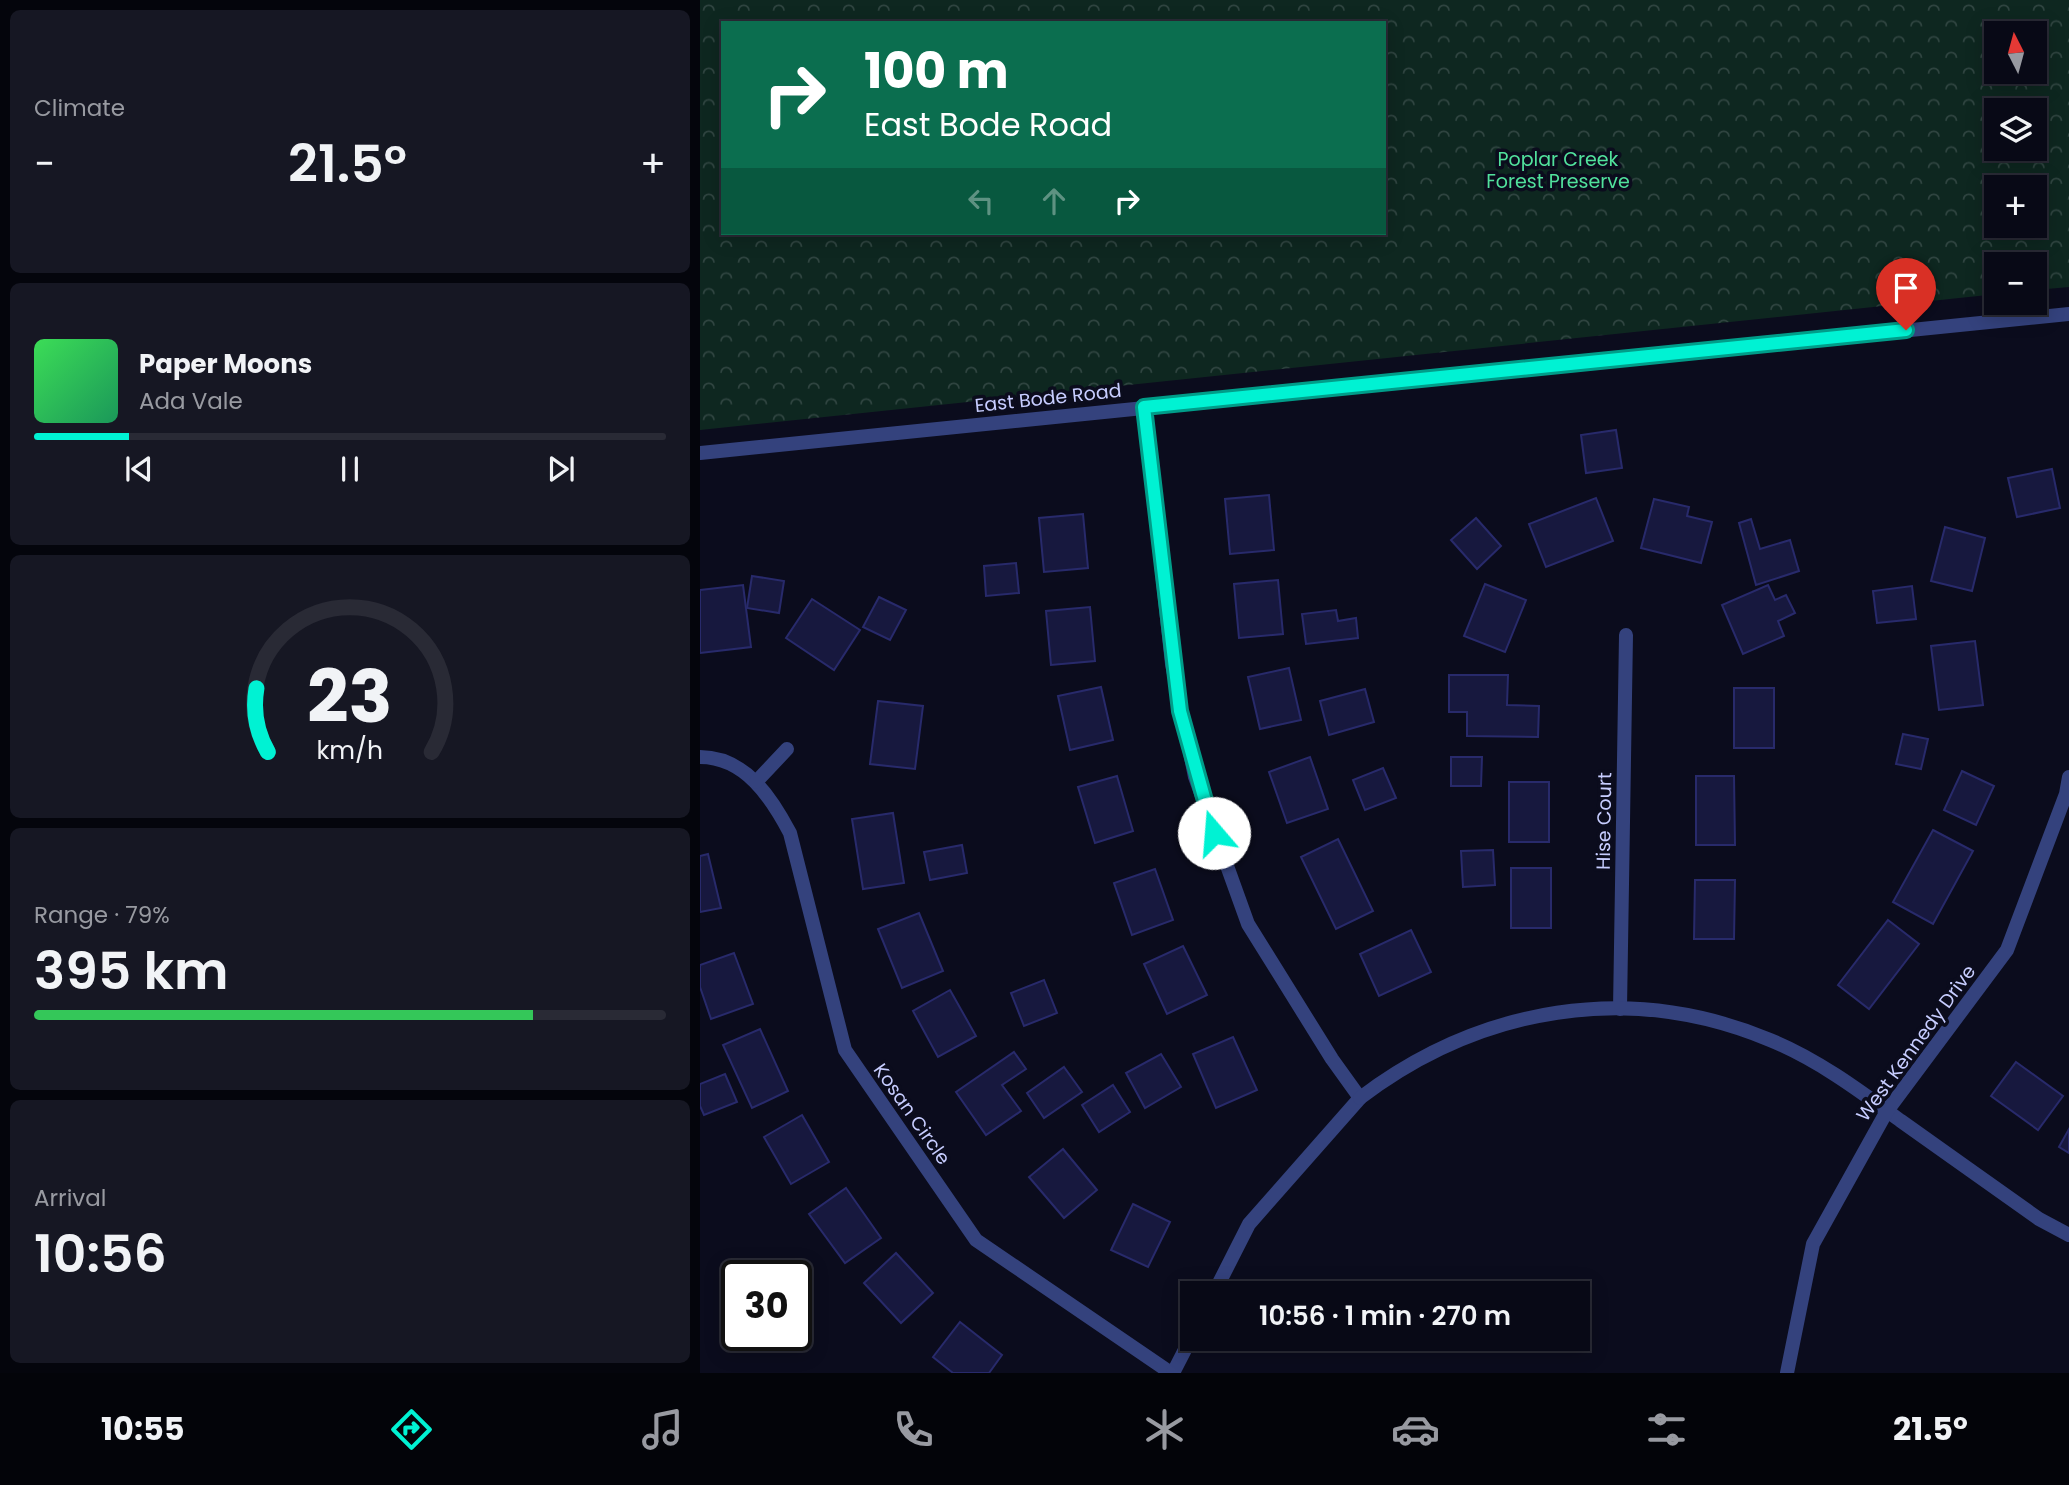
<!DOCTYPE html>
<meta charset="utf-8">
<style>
body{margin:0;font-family:Poppins,sans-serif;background:#161723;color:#f1f3f6;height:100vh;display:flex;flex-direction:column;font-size:26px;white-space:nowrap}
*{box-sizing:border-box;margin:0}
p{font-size:23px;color:#989aa1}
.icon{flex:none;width:38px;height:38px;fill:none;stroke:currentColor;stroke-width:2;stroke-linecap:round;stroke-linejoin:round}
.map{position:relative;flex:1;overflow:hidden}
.panel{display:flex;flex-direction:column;gap:10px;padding:10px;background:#04050c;width:700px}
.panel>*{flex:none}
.top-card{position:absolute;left:21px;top:21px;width:665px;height:214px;border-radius:0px;box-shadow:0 4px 18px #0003,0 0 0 2px #292a35;background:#0b6e4f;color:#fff;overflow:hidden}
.needle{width:46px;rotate:354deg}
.buttons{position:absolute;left:1284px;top:21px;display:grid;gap:14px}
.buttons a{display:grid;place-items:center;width:63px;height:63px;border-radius:0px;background:#080916;box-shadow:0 4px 18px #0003,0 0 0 2px #292a35;font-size:35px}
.speed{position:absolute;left:21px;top:1260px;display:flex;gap:14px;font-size:35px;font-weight:700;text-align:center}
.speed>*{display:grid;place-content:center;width:91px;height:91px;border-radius:50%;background:#080916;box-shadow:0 4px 18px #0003,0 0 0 2px #292a35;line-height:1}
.speed .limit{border:4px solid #111;border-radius:10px;background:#fff;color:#111}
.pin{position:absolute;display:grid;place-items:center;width:60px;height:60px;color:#fff;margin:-72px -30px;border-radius:50% 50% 50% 0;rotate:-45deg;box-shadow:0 0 7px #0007}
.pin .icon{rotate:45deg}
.me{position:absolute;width:77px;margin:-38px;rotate:342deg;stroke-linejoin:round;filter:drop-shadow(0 0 5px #0008)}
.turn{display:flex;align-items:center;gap:24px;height:147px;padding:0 28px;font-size:32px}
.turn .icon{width:91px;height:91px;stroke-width:2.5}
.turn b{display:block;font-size:49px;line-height:60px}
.lanes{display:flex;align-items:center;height:66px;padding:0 28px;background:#0003;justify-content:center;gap:35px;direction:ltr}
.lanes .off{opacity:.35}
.big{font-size:52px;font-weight:600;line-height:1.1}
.panel .widget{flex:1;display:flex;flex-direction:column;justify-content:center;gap:10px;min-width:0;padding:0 24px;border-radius:10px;background:#161723}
.panel .dial{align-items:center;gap:0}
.dial svg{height:182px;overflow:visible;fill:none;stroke:#292a35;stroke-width:7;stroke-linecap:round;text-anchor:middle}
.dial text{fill:#f1f3f6;stroke:none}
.song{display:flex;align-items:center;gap:21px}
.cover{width:84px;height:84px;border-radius:10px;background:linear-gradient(135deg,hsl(130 70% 55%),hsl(150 70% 35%))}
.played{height:7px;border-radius:4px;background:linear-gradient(90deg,#00f2d3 15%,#292a35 15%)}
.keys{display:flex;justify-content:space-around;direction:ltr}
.heat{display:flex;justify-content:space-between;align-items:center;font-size:38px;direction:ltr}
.charge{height:10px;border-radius:5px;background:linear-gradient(90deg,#34c759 79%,#292a35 0)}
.trip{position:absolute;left:480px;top:1281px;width:410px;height:70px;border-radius:0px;background:#080916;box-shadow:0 4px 18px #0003,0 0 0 2px #292a35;font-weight:600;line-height:70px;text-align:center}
.menu{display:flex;height:112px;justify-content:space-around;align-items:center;background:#030409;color:#989aa1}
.menu .icon{width:49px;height:49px}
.menu .current{color:#00f2d3}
.menu b{font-size:32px;color:#f1f3f6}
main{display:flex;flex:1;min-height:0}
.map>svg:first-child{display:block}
.park{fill:url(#park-crowns);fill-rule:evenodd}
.building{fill:#17183e;stroke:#282a6b;stroke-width:2}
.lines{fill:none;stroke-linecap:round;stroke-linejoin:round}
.minor{stroke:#34427d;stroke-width:14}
.tertiary{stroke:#34427d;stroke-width:14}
.route-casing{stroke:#009d89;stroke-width:18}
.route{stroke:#00f2d3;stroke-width:12}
.labels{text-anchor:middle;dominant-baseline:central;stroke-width:7;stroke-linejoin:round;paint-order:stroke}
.park-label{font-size:19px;fill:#51e19c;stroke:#0b0c1d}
.street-label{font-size:19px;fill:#c7cdff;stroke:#0b0c1d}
</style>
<main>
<section class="panel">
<div class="widget"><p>Climate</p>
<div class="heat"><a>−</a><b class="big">21.5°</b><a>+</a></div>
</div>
<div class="widget">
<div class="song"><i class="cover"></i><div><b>Paper Moons</b><p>Ada Vale</p></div></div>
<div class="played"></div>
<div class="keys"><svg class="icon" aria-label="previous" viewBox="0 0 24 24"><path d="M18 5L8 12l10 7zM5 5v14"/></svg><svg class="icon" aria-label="pause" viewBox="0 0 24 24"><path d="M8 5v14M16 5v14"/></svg><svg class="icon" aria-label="next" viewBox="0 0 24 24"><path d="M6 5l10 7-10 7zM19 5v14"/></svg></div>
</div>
<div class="widget dial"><svg viewBox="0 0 100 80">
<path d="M14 69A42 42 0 1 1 86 69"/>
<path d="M14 69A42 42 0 0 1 9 41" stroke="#00f2d3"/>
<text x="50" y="56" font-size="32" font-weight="700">23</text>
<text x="50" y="72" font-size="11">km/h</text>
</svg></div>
<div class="widget"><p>Range · 79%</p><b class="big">395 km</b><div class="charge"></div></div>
<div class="widget"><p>Arrival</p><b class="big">10:56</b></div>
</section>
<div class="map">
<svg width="1369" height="1373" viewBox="0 0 1369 1373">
<defs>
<pattern id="park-crowns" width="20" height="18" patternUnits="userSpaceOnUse" patternTransform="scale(1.75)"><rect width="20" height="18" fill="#0e2720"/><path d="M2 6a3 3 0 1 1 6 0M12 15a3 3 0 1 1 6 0" fill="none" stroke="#304541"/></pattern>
</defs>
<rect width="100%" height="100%" fill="#0b0c1d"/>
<path class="park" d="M0,0H1369V287L1335,290V264H1297V294L0,430ZM23,23H684V233H23ZM1297,33H1335V72H1297ZM1297,110H1335V149H1297ZM1297,187H1335V226H1297Z"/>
<g class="building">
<path d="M916,430L922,468L886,473L881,435Z"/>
<path d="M1352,469L1360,508L1317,517L1308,478Z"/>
<path d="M569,495L574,550L530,554L525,499Z"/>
<path d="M896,498L913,541L846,567L829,524Z"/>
<path d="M954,499L989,507L987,516L1012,522L1001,563L941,548Z"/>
<path d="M383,514L388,568L344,572L339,518Z"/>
<path d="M776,518L801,546L777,569L751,540Z"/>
<path d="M1051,519L1060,549L1090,540L1099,571L1056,585L1039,523Z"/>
<path d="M1245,527L1285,538L1272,591L1231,581Z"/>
<path d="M316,563L319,593L286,596L284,566Z"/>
<path d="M52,576L84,581L79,613L47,608Z"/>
<path d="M578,580L583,634L539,638L534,584Z"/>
<path d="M785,584L826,600L805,652L764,636Z"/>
<path d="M43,585L51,647L0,653V590Z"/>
<path d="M1068,585L1075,600L1086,595L1095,613L1078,621L1084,636L1043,654L1022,605Z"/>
<path d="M1212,586L1216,619L1177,623L1173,591Z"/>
<path d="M179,597L206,610L190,640L163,627Z"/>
<path d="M112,599L160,630L134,670L86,638Z"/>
<path d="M390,607L395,661L351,665L346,611Z"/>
<path d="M636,610L638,621L656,618L658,638L606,644L602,614Z"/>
<path d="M1275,641L1283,705L1239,710L1231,646Z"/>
<path d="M589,668L601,720L560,729L548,677Z"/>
<path d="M749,675H808L807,705L839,706L838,737L767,736V712H749Z"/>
<path d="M401,687L413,740L370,750L358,696Z"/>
<rect x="1034" y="688" width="40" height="60"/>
<path d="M665,689L674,722L629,735L620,701Z"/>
<path d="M178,701L223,706L215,769L170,764Z"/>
<path d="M1203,734L1228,739L1221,769L1196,764Z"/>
<path d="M610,757L628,809L587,823L569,772Z"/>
<path d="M751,757H782L781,786H751Z"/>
<path d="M683,768L696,798L665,810L653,780Z"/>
<path d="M1262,771L1294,786L1276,825L1244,810Z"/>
<path d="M417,776L433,831L395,843L378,787Z"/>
<path d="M996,776H1034L1035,845H996Z"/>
<rect x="809" y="782" width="40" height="60"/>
<path d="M193,813L204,883L163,889L152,819Z"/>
<path d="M1233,830L1273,851L1233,924L1193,902Z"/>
<path d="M638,839L673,911L636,929L601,857Z"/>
<path d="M262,845L267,873L230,880L224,852Z"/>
<path d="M793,850L795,885L763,887L761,851Z"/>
<path d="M8,854L21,908L0,912V856Z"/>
<rect x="811" y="868" width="40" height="60"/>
<path d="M455,869L473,920L432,935L414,883Z"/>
<path d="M995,880H1035L1034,939H994Z"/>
<path d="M219,913L243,971L202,988L178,929Z"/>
<path d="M1188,920L1219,944L1169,1009L1138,985Z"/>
<path d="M711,930L731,972L679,996L660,954Z"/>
<path d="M483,946L507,995L467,1014L444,964Z"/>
<path d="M34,953L53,1004L11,1019L0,987V965Z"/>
<path d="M344,980L357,1013L324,1026L311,993Z"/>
<path d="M250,990L276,1036L238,1057L213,1011Z"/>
<path d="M60,1029L88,1091L52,1108L23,1045Z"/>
<path d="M533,1037L557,1090L516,1108L493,1054Z"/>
<path d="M314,1052L326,1069L302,1085L321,1111L286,1135L256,1092Z"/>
<path d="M461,1054L481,1087L445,1108L426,1073Z"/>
<path d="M1316,1062L1363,1096L1338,1130L1291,1096Z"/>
<path d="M364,1067L382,1092L344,1118L327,1093Z"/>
<path d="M25,1074L37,1102L4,1115L0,1106V1084Z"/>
<path d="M413,1085L430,1112L399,1132L382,1105Z"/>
<path d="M102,1115L129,1162L91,1184L64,1137Z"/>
<path d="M1369,1129V1153L1359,1147Z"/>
<path d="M363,1149L397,1190L364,1218L329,1177Z"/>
<path d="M146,1188L181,1238L145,1263L109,1214Z"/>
<path d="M433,1204L470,1222L448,1267L411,1250Z"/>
<path d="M196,1253L233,1293L201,1323L164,1283Z"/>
<path d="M260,1322L302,1355L289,1373H253L233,1357Z"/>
</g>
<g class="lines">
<g class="minor">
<path d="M444,407L472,664L495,777L548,924L632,1059L660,1098L549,1224L514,1293"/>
<path d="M0,757C45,757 71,797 90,833L145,1050L276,1240L471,1373"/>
<path d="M56,782L87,749"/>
<path d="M920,1009L926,635"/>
<path d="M660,1098C780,1007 929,981 1070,1040C1117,1059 1160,1091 1201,1121C1247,1154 1293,1186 1339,1219L1369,1235"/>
<path d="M473,1373L492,1336"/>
<path d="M1087,1373L1113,1244L1187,1111L1307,950L1366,794L1369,777"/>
</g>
<path class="tertiary" d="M0,453L1369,314"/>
</g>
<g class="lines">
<g class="route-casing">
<path id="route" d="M514,833L480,711L444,407L1206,330"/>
</g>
<use href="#route" class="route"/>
</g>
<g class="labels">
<g class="park-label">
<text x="858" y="159">Poplar Creek<tspan x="858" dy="22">Forest Preserve</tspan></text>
</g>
<g class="street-label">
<text transform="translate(348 398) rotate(-6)">East Bode Road</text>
<text transform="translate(904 821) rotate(-89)">Hise Court</text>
<text transform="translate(1216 1043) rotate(-54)">West Kennedy Drive</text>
<text transform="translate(212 1114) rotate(55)">Kosan Circle</text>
</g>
</g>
</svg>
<div class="buttons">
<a><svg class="needle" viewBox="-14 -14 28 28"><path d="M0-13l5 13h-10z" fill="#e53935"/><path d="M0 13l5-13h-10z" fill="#989aa1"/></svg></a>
<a><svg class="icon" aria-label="layers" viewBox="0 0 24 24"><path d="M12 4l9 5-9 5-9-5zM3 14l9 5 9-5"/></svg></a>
<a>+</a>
<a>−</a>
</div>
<div class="speed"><div class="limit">30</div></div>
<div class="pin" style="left:1206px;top:330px;background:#d93025"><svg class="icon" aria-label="arrive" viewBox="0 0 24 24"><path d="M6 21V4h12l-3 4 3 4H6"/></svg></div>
<svg class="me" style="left:514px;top:833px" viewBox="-20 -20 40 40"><circle r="19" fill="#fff"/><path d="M0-13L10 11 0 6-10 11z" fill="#00f2d3"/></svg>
<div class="trip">10:56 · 1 min · 270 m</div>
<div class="top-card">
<div class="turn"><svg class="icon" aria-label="right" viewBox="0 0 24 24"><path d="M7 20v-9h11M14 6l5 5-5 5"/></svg><div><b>100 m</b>East Bode Road</div></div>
<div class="lanes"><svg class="icon off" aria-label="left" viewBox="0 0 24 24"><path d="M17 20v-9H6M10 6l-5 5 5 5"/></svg><svg class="icon off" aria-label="ahead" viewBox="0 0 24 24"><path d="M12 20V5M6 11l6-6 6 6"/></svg><svg class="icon" aria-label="right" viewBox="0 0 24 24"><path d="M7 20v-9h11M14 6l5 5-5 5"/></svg></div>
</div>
</div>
</main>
<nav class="menu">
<b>10:55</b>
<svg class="icon current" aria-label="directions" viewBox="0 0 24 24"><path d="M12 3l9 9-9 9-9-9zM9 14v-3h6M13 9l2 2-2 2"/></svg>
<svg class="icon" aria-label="music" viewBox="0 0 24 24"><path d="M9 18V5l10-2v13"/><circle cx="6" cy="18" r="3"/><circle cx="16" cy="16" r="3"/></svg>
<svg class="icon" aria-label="phone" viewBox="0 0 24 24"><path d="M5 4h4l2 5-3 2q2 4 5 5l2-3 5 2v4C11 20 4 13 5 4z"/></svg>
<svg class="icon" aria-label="climate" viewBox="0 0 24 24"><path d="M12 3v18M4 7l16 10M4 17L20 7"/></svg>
<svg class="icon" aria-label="car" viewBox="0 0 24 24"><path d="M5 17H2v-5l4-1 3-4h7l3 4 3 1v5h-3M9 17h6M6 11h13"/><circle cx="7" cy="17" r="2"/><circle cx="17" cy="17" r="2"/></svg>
<svg class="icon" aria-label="filters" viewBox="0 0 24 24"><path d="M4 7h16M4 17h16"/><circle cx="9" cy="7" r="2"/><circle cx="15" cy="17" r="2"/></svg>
<b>21.5°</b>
</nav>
